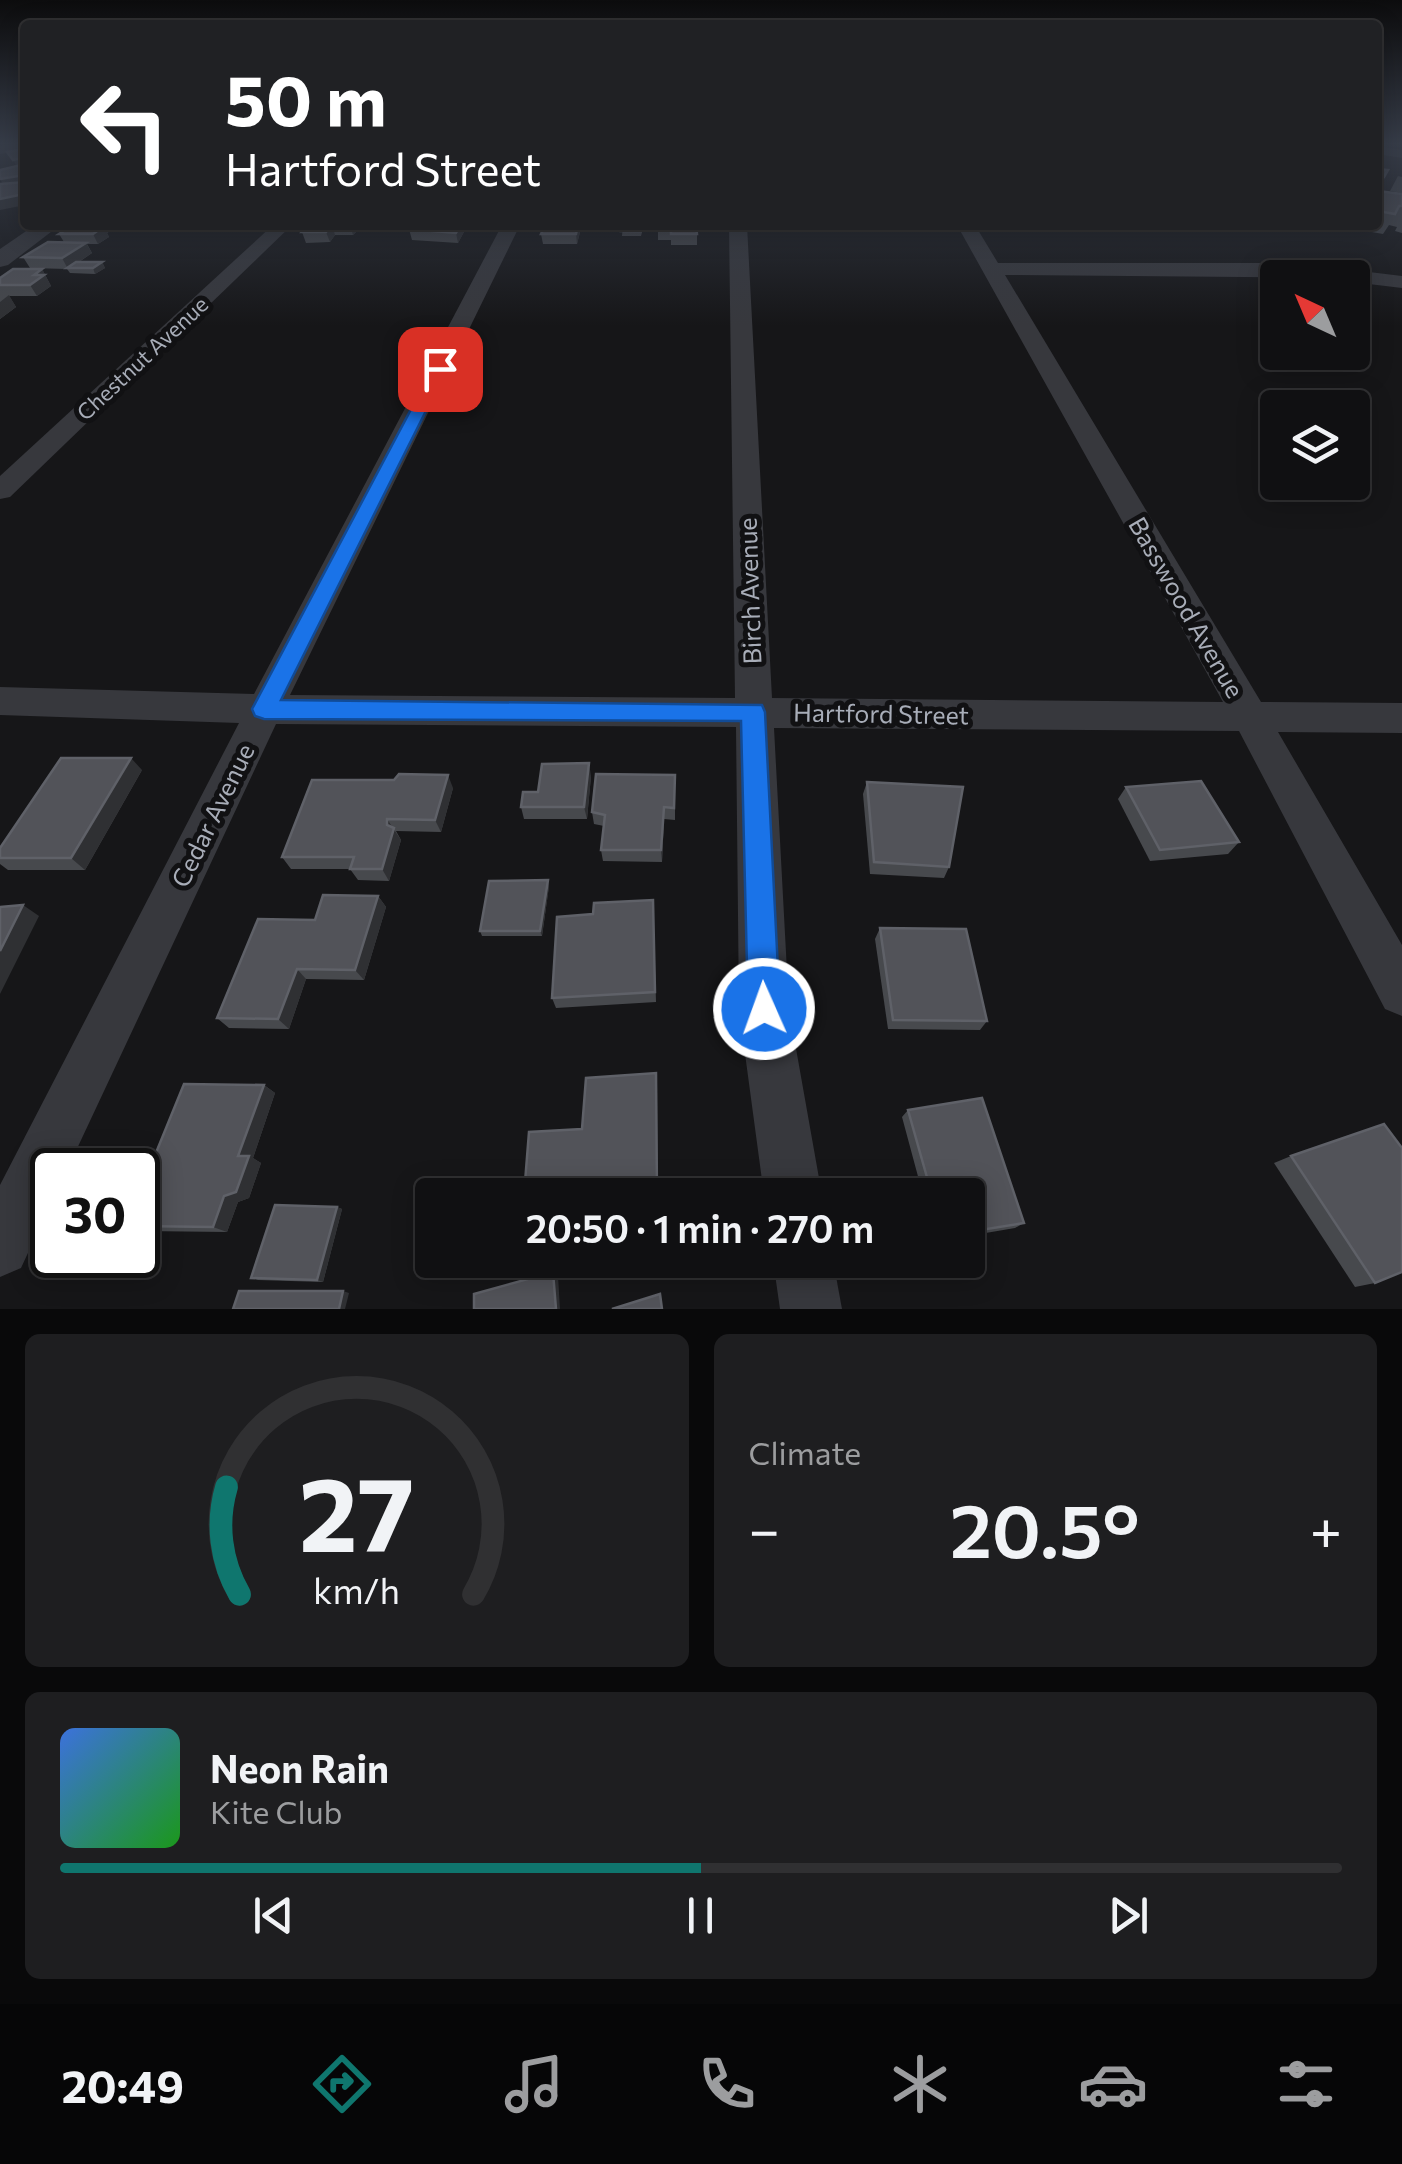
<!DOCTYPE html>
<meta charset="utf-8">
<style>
body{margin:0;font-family:Commissioner,sans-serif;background:#1e1e20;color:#f1f3f6;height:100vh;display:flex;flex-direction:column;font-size:38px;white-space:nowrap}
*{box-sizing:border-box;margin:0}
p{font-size:32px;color:#9c9d9f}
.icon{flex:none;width:55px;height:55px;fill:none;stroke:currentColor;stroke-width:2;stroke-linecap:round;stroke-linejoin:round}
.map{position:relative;height:1309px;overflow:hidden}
.drawer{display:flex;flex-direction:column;gap:25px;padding:25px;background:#09090a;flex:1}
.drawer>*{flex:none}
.top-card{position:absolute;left:20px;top:20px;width:1362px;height:210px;border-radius:10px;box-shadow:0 5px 25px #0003,0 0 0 2px #303032;background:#202124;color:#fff;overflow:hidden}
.needle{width:65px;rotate:316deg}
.buttons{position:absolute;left:1260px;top:260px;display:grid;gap:20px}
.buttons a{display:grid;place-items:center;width:110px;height:110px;border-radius:10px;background:#101012;box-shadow:0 5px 25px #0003,0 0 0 2px #303032;font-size:50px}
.speed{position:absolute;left:30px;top:1148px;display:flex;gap:20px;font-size:50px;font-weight:700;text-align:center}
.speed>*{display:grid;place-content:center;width:130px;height:130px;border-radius:50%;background:#101012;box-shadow:0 5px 25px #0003,0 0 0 2px #303032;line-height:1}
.speed .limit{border:5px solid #111;border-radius:15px;background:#fff;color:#111}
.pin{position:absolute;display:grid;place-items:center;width:85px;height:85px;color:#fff;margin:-42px;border-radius:20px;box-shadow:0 5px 15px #0006}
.me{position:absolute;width:110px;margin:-55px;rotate:358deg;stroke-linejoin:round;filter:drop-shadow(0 0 8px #0008)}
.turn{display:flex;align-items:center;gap:35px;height:210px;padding:0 40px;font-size:45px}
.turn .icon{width:130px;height:130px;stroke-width:2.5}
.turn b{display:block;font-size:70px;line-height:85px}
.big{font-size:75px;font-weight:600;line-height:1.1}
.drawer .tile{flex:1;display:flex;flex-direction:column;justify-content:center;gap:15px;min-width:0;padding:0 35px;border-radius:15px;background:#1e1e20}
.drawer .dial{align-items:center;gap:0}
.dial svg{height:260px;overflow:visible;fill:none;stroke:#303032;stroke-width:7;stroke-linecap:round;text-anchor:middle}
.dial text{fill:#f1f3f6;stroke:none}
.song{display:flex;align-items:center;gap:30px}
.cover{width:120px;height:120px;border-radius:15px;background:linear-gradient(135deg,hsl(220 70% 55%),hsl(120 70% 35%))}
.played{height:10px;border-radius:5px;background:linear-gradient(90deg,#0f766e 50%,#303032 50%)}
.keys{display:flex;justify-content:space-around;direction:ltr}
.heat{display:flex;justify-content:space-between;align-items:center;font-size:55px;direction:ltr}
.drawer .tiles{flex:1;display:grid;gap:25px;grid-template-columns:1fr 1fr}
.tile:last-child{grid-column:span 2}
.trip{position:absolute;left:415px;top:1178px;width:570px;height:100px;border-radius:10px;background:#101012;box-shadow:0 5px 25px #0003,0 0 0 2px #303032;font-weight:600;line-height:100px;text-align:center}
.tab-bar{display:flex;height:160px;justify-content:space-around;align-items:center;background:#060607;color:#9c9d9f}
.tab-bar .icon{width:70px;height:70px}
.tab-bar .on{color:#0f766e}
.tab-bar b{font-size:45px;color:#f1f3f6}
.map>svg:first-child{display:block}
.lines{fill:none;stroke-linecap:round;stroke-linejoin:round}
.minor{fill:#37383d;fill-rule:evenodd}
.tertiary{fill:#37383d;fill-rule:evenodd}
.wall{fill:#47494d}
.shaded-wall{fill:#2f3033}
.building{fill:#525359;stroke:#5f6168;stroke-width:2.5}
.route{fill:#1a73e8;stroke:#114b97;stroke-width:2.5}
.labels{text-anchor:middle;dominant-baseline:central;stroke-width:10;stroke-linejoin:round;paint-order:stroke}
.far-street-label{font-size:22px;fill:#a8adb8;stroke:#111113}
.street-label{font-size:25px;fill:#a8adb8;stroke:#111113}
</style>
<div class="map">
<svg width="1402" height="1309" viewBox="0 0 1402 1309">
<rect width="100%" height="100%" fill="#161618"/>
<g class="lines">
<g class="minor">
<path d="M25,143V150L0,154V146Z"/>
<path d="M1378,146L1402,150V158L1378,154Z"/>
<path d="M273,225H292L10,497L0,499V476Z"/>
<path d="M502,225H520L290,695L735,698L729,225H747L772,698L1223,702L957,225H975L998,263H1295L1402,276V288L1352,282V278L1005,275L1261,702L1402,703V733L1278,732L1402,945V1016L1385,1009L1239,731L774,728L789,1009L822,1195H764L739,1009L736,727L276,724L67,1170H52V1201L21,1268L0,1277V1185L239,723L0,715V687L254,694Z"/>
<path d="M773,1260H833L842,1309H780Z"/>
</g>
<path class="tertiary" d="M35,225H60L8,265L0,267V249Z"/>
</g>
<g class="wall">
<path d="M1398,176L1402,177V193L1390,191Z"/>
<path d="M1378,191L1402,194V233L1395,231L1397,227L1389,225L1383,234L1355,229L1357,225H1378Z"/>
<path d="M309,225H356L358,230L353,235H335L330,242L306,243L302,232Z"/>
<path d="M588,225H607L605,232H587Z"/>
<path d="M623,225H644L641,236H622Z"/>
<path d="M658,225L697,234V245H671V240H658Z"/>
<path d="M816,225H838V227H817Z"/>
<path d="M856,225H881V226L857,227Z"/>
<path d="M1006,225H1032V228H1008Z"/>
<path d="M409,229L465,230L458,243L412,240Z"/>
<path d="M110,231L107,233L109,237L98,244H87L92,253L79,262H102L105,268L95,274L70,273L67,269L30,268L23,257L64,242L59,234Z"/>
<path d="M580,232L577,244H543L541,234Z"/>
<path d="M42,269L51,286L37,296H9L16,307L0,319V278Z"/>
<path d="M142,770L85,870H8L0,864V848Z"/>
<path d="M675,775V820L664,819L662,862L603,861L601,850L604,826L594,824L592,812Z"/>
<path d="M591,776L587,819H524L521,807L538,792Z"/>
<path d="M867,782L949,867L944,878L870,874L863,794Z"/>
<path d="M1126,787L1239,842L1228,854L1150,861L1118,799Z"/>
<path d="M453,788L441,832L396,831L401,840L389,881L358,880L350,869H291L282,857Z"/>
<path d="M549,886L542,936H482L480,931Z"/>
<path d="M378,896L386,907L364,980L306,979L289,1029L229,1028L217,1018L315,920Z"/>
<path d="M653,900L656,1002L556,1008L552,998L593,914Z"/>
<path d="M880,928L987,1021L980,1030L888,1029L875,939Z"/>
<path d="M264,1085L275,1093L253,1158L261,1163L249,1198L238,1202L227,1232L142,1231L138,1230V1197Z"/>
<path d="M908,1110L1024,1223L1015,1228L968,1236V1195H923L902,1117Z"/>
<path d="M1291,1156L1375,1283L1355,1287L1274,1163Z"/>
<path d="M337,1207L342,1209L323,1282L258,1280L251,1278Z"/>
<path d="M508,1260V1267L439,1279L431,1275Z"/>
</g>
<g class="shaded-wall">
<path d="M25,157V167L18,169L13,160Z"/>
<path d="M25,175V185L5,188L0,179Z"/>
<path d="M25,193V205L0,210V199Z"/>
<path d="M98,225H107L110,231L107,233L109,237L98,244L93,234Z"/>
<path d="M332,225L335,235L330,242L326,232Z"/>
<path d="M350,225H356L358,230L353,235Z"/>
<path d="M460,225H464L465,230L458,243L456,233Z"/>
<path d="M578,225L580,232L577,244L576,234Z"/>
<path d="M86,243L92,253L68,269L62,258Z"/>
<path d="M102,262L105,268L95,274L93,268Z"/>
<path d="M42,269L51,286L37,296L30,285L34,275Z"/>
<path d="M9,295L16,307L0,319V302Z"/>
<path d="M131,758L142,770L85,870L71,858Z"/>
<path d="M589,763L591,776L587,819L584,807Z"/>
<path d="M448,775L453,788L441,832L435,820Z"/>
<path d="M664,807V819L662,862L661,850Z"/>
<path d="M387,819L401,840L389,881L382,869Z"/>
<path d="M548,880L549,886L542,936L540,931Z"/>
<path d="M378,896L386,907L364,980L355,970Z"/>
<path d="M23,905L39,916L0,994V951Z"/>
<path d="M297,969L306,979L289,1029L278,1019Z"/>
<path d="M656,1073L657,1082L658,1195H657Z"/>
<path d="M264,1085L275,1093L253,1158L261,1163L249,1198L238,1202L227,1232L213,1227Z"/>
<path d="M337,1207L342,1209L323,1282L317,1280Z"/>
<path d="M553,1272L558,1276L560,1309H556Z"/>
<path d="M343,1291L349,1293L345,1309H339Z"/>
</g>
<g class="building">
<path d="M25,149V157L13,160L7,152Z"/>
<path d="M25,164V175L0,179V170Z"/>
<path d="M1378,169L1388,170L1384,177L1378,176Z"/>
<path d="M25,182L24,194L0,199V184Z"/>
<path d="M1378,191L1402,194V206H1399L1395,214L1378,211Z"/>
<path d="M73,225H98L96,226H104L93,234H59Z"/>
<path d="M309,225H350H332L326,232H302Z"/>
<path d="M412,225H460L456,233L409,229Z"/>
<path d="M545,225H578L576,234H541Z"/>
<path d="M588,225H605L604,227H587Z"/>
<path d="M623,225H643L641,231H621Z"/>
<path d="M658,225H696L697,234H671V229H658Z"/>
<path d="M48,242L86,243L62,258L23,257Z"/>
<path d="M76,262H102L93,268H67Z"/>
<path d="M13,269H42L34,275H44L30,285H0V278Z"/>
<path d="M61,758H131L71,858H0V848Z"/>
<path d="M589,763L584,807H521L523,792H538L542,764Z"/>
<path d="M399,774L448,775L435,820L387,819V825L394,828L382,869H350L354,857H282L312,780H394Z"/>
<path d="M596,774L675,775L674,808L664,807L661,850H601L605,815L592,812Z"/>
<path d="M1201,781L1239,842L1160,850L1126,787Z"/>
<path d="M867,782L963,787L949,867L874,862Z"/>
<path d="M548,880L540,931H480L489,881Z"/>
<path d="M323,895L378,896L355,970L297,969L278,1019L217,1018L258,919L315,920Z"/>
<path d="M653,900L655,992L552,998L557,917L593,914L594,903Z"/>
<path d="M23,905L0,951V907Z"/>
<path d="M880,928L966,929L987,1021L893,1020Z"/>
<path d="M656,1073L657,1195H524L529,1132L582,1129L586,1078Z"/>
<path d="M184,1084L264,1085L238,1156H249L236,1192L224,1196L213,1227L138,1226V1197Z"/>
<path d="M982,1098L1024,1223L968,1232V1195H932L908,1110Z"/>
<path d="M1384,1124L1402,1148V1272L1375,1283L1291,1156Z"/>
<path d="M275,1205L337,1207L317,1280L251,1278Z"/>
<path d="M432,1254V1260H502V1263L431,1275Z"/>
<path d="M553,1272L556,1309H474V1294Z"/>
<path d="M239,1291H343L339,1309H233Z"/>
<path d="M660,1294L662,1309H612Z"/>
</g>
<linearGradient id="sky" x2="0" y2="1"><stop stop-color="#0c0c0d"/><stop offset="0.44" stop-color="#363c48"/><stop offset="1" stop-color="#363c48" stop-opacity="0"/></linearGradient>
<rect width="1402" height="326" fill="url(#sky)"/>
<path class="route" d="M434,366L447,369L281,700L762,705L765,712L780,1009L775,1020L764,1025L753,1020L748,1009L741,721L264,719L255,716L252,709Z"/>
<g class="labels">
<g class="far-street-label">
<text transform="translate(142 358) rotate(-43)">Chestnut Avenue</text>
</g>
<g class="street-label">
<text transform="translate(749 591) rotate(-92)">Birch Avenue</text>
<text transform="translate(1187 607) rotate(60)">Basswood Avenue</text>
<text transform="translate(881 713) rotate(1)">Hartford Street</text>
<text transform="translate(212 815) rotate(-64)">Cedar Avenue</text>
</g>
</g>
</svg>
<div class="buttons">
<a><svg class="needle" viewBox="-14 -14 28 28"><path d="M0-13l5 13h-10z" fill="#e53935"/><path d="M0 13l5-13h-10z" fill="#9c9d9f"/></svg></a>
<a><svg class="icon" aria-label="layers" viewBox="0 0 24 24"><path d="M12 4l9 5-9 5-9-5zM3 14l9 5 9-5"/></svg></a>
</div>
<div class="speed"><div class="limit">30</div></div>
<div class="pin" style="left:440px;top:369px;background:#d93025"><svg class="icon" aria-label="arrive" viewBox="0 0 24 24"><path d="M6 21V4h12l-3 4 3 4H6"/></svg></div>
<svg class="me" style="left:764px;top:1009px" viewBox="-20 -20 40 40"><circle r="17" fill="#1a73e8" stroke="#fff" stroke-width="3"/><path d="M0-11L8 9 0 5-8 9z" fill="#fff"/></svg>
<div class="trip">20:50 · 1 min · 270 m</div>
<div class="top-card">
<div class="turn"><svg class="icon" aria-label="left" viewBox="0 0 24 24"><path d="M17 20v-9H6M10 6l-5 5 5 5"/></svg><div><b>50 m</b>Hartford Street</div></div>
</div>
</div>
<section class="drawer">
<div class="tiles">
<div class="tile dial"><svg viewBox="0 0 100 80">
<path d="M14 69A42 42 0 1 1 86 69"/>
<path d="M14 69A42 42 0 0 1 10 36" stroke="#0f766e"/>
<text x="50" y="56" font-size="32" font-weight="700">27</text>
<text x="50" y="72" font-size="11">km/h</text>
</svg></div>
<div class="tile"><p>Climate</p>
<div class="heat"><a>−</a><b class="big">20.5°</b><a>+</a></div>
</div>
<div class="tile">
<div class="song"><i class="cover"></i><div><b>Neon Rain</b><p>Kite Club</p></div></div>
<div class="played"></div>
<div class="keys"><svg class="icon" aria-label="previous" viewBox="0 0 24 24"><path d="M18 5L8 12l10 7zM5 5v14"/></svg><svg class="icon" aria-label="pause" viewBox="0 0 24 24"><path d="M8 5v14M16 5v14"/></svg><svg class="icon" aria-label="next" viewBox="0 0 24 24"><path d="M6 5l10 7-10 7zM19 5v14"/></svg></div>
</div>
</div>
</section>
<nav class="tab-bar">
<b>20:49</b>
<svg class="icon on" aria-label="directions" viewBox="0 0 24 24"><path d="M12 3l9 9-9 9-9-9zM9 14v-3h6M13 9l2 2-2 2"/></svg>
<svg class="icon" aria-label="music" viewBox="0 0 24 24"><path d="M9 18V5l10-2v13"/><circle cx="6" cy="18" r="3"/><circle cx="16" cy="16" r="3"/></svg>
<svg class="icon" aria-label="phone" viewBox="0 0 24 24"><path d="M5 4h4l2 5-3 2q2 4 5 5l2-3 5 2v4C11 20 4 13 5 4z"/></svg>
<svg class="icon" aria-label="climate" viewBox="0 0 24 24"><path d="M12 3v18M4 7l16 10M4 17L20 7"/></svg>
<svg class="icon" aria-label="car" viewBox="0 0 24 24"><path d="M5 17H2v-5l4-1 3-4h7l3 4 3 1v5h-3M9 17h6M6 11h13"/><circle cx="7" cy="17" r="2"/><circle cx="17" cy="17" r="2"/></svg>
<svg class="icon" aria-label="filters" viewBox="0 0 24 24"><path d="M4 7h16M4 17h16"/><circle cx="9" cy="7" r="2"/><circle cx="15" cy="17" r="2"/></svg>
</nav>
